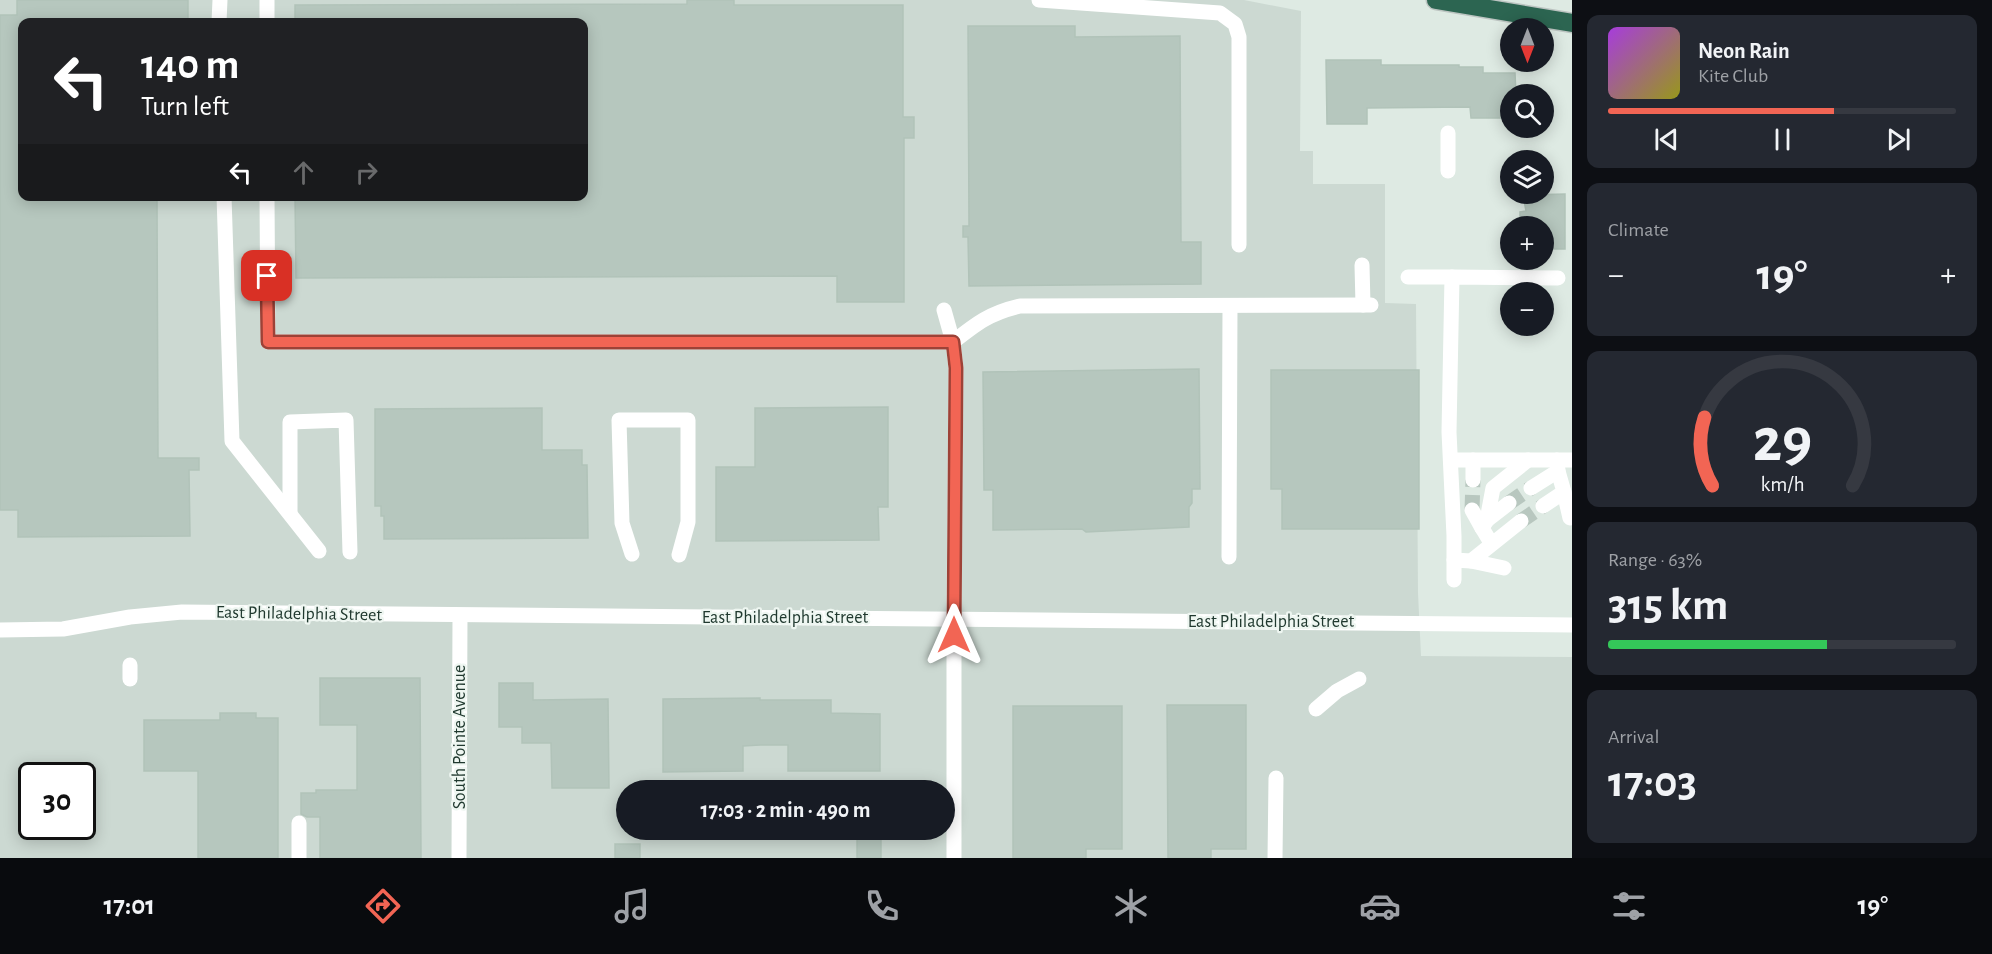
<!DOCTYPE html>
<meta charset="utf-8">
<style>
body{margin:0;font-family:"Alegreya Sans",sans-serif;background:#242831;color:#f1f3f6;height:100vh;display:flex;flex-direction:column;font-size:22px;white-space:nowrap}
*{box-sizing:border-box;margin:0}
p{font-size:20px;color:#9ea1a6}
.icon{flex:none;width:33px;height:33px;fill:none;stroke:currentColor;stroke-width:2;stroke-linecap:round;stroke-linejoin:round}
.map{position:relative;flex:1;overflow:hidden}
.drawer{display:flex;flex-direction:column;gap:15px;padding:15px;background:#0d0f14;width:420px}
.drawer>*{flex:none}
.banner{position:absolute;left:18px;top:18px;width:570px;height:183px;border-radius:12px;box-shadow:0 3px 15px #0003;background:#202124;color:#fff;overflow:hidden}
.needle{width:39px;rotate:180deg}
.tools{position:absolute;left:1500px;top:18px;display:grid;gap:12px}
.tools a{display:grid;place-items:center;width:54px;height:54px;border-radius:50%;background:#171b24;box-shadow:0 3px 15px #0003;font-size:30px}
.speed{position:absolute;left:18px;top:762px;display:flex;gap:12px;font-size:30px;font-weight:700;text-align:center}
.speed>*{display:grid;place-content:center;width:78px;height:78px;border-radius:50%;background:#171b24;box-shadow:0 3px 15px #0003;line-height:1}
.speed .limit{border:3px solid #111;border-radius:9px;background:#fff;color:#111}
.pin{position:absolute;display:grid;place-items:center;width:51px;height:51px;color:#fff;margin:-26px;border-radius:12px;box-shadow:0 3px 9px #0006}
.me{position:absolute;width:66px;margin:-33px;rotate:0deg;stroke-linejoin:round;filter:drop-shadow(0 0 4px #0008)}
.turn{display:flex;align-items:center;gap:21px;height:126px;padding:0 24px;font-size:27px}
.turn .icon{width:78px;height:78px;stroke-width:2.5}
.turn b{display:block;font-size:42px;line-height:51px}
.lanes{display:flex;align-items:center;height:57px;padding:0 24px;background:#0003;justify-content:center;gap:30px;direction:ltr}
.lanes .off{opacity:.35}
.big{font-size:45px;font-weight:700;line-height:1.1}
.drawer .widget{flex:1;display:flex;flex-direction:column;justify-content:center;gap:9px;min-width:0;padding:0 21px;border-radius:12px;background:#242831}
.drawer .dial{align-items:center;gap:0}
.dial svg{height:156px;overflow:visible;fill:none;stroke:#363941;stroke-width:7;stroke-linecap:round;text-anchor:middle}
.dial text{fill:#f1f3f6;stroke:none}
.song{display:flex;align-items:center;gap:18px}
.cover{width:72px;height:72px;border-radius:9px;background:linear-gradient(135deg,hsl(280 70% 55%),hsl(60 70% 35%))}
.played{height:6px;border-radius:3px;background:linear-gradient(90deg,#f26554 65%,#363941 65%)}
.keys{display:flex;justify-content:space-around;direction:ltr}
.heat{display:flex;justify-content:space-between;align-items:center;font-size:33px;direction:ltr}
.charge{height:9px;border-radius:4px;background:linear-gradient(90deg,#34c759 63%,#363941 0)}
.trip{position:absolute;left:616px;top:780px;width:339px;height:60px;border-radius:30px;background:#171b24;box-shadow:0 3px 15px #0003;font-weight:700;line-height:60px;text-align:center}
.dock{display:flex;height:96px;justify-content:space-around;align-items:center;background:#090b0e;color:#9ea1a6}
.dock .icon{width:42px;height:42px}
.dock .on{color:#f26554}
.dock b{font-size:27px;color:#f1f3f6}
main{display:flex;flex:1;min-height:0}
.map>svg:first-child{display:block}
.built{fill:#ccd9d2;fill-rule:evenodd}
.building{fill:#b6c7be;stroke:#b1c3b9;stroke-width:1.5}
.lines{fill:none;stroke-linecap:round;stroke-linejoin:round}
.minor-tunnel{stroke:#b8c7bf;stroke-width:15;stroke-dasharray:15 8;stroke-linecap:butt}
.highway-casing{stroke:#bcc4c1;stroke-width:21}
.minor{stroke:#fff;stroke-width:15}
.highway{stroke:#2c6551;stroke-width:18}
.route-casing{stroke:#9d4237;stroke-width:15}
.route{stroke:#f26554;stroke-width:10}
.labels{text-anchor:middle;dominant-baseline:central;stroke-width:4.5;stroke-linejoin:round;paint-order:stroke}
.street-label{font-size:18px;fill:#20392f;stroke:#eef6f1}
</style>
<main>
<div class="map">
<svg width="1572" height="858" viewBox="0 0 1572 858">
<rect width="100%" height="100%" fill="#deeae3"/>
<path class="built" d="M0,0H1244L1301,11L1300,151H1313V184H1385V303L1416,304L1418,593L1421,656L1572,657V858H0ZM22,22H584V196H22ZM32,776H82V826H32ZM627,790H945V830H627Z"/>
<g class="building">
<path d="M17,0H188V22H22V196H157L158,458H199V470H189L190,536L18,537V510H0V15H17Z"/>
<path d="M687,0H734V5H903V117H914V138H904V302H837V276L296,278L295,196H584V22H295V5L687,4Z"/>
<path d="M968,26H1075V37L1180,36L1181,242H1201V284L969,286L968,237H963V226H969Z"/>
<path d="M1326,60H1381V65H1459V67H1483V73H1515L1516,94H1510V105H1503V118H1471L1470,107L1367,108V124H1327Z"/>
<path d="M1565,194V249H1544V226H1520V212L1526,211L1523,195Z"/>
<path d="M1199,369L1200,489H1192V503L1189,507V527L1086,532L1082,529L993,530V490H984L983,372Z"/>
<path d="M1271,370H1419V529H1282V489H1271Z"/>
<path d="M888,407V507H878L879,540L716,541V467H755V408Z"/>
<path d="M542,408V450H582V465H587L588,538L384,539V516H381V506H375V409Z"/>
<path d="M320,678H420L421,858H320V817H307L301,814V793H316V790H357V725H320Z"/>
<path d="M499,683H533V700L608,699L609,788H552L551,743H522V727H499Z"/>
<path d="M760,698V700H831V713L880,714V771H788V745H760L743,746V771L663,772V699Z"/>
<path d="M1167,705H1246V849H1211V858H1168Z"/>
<path d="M1013,706H1122V849H1086V858H1013Z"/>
<path d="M220,713H256V718H278V858H198V771H144V720H220Z"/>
<path d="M857,834L881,835V858H857Z"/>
<rect x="615" y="844" width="25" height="14"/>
</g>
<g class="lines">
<g class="minor-tunnel">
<path d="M1509,503L1531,488"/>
<path d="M1472,510L1473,480"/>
<path d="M1521,521L1543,506"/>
</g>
<g class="highway-casing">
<path id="highway" d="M1436,0L1572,23"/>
</g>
<g class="minor">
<path d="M267,0V22"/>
<path d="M1039,0L1220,13L1235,24L1239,37V245"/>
<path d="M219,22L220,0"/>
<path d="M1448,133V171"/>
<path d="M224,196L232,441L319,551"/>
<path d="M267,196L268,342H953C977,323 990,313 1020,306L1371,305"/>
<path d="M1362,265L1363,305"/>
<path d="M1408,277H1452"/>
<path d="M944,310L953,342L956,368L954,619V858"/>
<path d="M1451,460H1572"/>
<path d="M1473,480V460"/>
<path d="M1531,488L1558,471"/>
<path d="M1564,492L1570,518"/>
<path d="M1543,506L1564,492L1558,471L1557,460"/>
<path d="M1472,510L1482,528"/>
<path d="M290,513V422L346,420L350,552"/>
<path d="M1487,520L1509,503"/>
<path d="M1491,543L1482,528L1487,520L1493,488L1528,460"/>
<path d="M632,554L622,523L619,420H688V522L679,555"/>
<path d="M1229,557L1230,306"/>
<path d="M1454,560L1471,561L1521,521"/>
<path d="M1471,561L1504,568"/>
<path d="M1454,580V536L1449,432L1452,277L1558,278"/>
<path d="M0,630L63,629L130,617L182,612L1572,625"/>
<path d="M130,665V679"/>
<path d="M1316,709L1337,691L1359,679"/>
<path d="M299,823V858"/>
<path d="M459,858L460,616"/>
<path d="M1275,858L1276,778"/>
</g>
<use href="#highway" class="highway"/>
</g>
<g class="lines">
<g class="route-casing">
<path id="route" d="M267,276L268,342H953L956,368L954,635"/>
</g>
<use href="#route" class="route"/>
</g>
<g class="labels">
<g class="street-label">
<text transform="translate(299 614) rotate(1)">East Philadelphia Street</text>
<text x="785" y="618">East Philadelphia Street</text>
<text x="1271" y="622">East Philadelphia Street</text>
<text transform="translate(460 737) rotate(-90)">South Pointe Avenue</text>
</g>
</g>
</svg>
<div class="tools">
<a><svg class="needle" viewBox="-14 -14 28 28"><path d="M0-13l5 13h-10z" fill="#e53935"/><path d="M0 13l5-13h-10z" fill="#9ea1a6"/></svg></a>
<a><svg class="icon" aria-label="search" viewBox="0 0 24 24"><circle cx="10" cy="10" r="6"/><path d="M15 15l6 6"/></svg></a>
<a><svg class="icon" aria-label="layers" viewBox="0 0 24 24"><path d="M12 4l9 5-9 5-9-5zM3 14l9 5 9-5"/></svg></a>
<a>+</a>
<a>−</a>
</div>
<div class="speed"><div class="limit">30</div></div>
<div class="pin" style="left:267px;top:276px;background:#d93025"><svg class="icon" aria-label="arrive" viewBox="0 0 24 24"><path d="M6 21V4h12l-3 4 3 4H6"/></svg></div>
<svg class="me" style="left:954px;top:635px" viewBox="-20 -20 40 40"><path d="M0-17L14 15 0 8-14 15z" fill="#f26554" stroke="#fff" stroke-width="4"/></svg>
<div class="trip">17:03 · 2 min · 490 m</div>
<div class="banner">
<div class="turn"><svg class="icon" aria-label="left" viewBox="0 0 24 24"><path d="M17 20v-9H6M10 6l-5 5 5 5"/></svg><div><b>140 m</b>Turn left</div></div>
<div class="lanes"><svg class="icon" aria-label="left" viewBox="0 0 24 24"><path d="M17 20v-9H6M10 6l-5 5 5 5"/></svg><svg class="icon off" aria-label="ahead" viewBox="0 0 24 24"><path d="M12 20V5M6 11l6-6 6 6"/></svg><svg class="icon off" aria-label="right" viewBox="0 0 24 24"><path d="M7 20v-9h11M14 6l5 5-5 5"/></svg></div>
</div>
</div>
<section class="drawer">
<div class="widget">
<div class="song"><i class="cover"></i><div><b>Neon Rain</b><p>Kite Club</p></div></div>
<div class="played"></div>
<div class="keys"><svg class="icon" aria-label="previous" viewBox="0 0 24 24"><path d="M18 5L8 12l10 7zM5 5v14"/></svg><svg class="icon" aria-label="pause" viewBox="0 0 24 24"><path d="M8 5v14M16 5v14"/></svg><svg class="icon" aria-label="next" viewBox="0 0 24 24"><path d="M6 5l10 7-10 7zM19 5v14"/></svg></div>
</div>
<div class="widget"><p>Climate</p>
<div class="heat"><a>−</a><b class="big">19°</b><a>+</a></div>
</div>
<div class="widget dial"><svg viewBox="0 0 100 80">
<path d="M14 69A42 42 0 1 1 86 69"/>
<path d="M14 69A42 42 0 0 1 10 34" stroke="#f26554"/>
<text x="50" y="56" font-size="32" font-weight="700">29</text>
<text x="50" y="72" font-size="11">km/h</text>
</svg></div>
<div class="widget"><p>Range · 63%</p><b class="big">315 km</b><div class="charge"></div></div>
<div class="widget"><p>Arrival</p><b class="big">17:03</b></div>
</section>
</main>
<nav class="dock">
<b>17:01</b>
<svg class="icon on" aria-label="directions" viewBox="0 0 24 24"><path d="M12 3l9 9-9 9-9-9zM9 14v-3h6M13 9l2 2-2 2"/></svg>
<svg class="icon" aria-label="music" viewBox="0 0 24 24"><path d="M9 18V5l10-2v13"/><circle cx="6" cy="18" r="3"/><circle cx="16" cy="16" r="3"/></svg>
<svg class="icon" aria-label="phone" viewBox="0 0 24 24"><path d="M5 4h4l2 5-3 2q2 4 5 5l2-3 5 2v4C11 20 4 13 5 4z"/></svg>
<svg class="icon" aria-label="climate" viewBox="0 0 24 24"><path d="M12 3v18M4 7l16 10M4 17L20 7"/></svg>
<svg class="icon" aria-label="car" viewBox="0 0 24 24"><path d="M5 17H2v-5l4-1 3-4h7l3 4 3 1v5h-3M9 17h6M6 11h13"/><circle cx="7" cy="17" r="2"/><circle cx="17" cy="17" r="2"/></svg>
<svg class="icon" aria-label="filters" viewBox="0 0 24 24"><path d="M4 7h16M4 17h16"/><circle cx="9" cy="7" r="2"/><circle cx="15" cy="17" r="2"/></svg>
<b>19°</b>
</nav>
